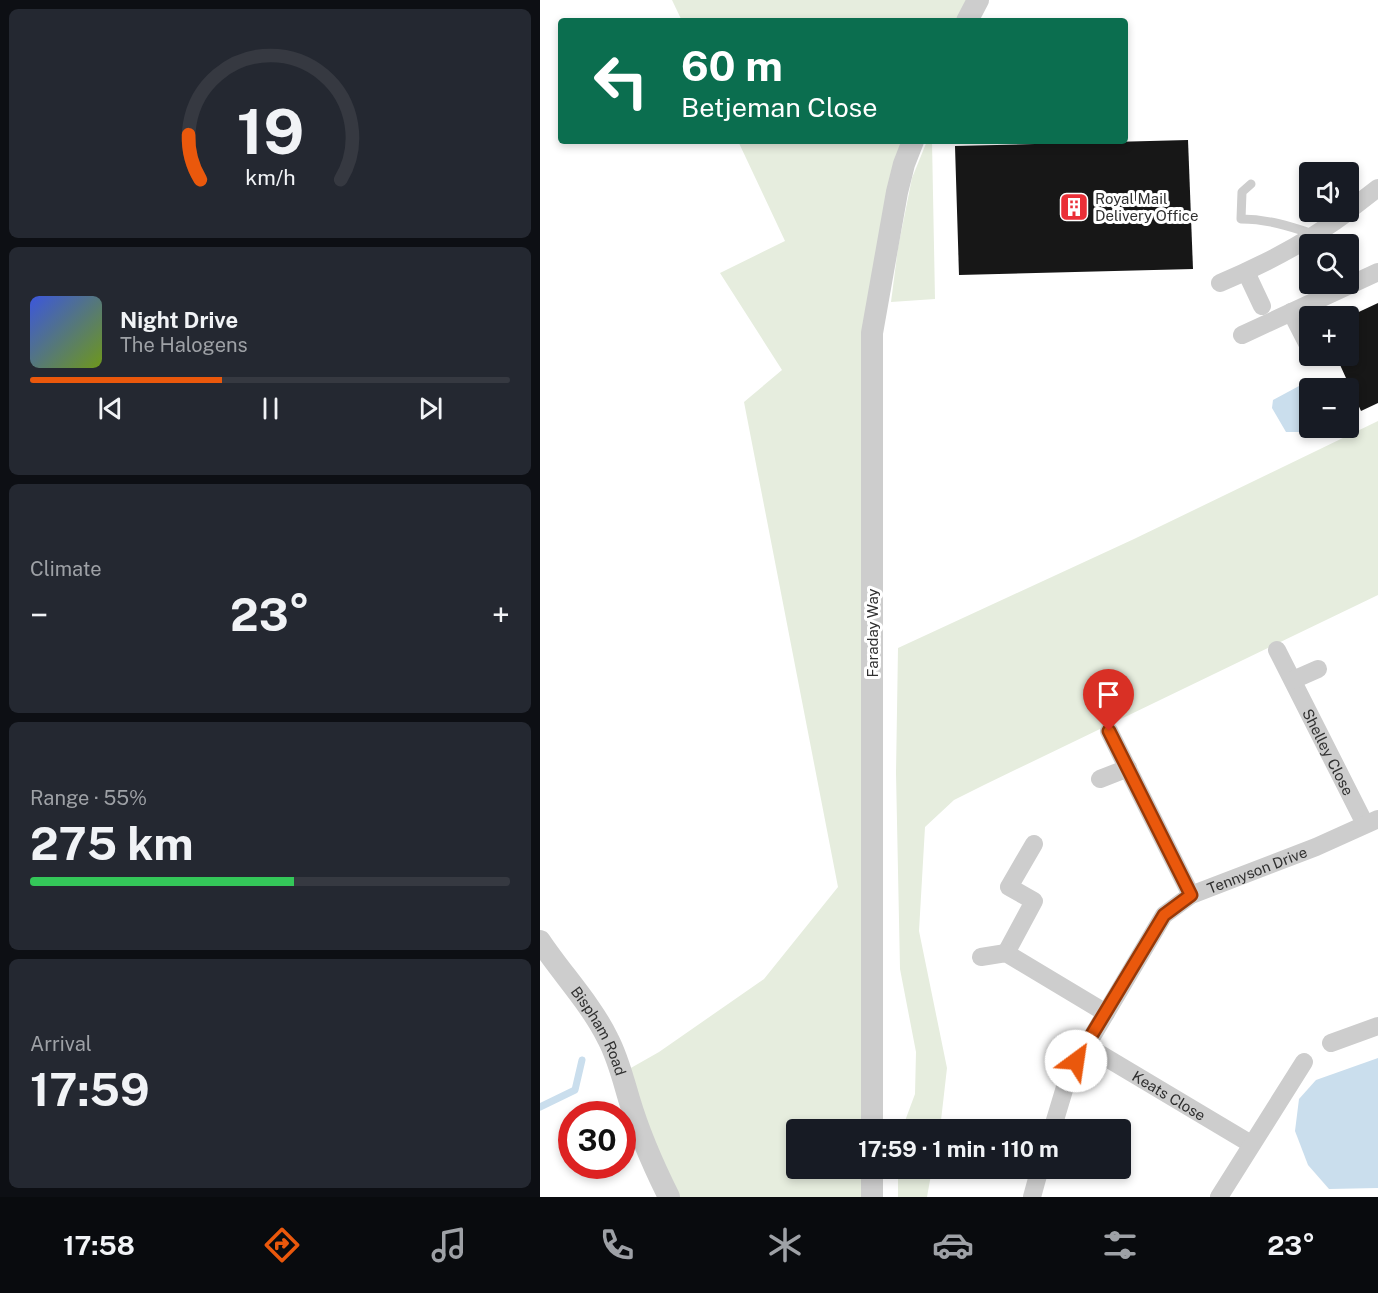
<!DOCTYPE html>
<meta charset="utf-8">
<style>
body{margin:0;font-family:"Public Sans",sans-serif;background:#242831;color:#f1f3f6;height:100vh;display:flex;flex-direction:column;font-size:22px;white-space:nowrap}
*{box-sizing:border-box;margin:0}
p{font-size:20px;color:#9ea1a6}
.icon{flex:none;width:33px;height:33px;fill:none;stroke:currentColor;stroke-width:2;stroke-linecap:round;stroke-linejoin:round}
.map{position:relative;flex:1;overflow:hidden}
.sheet{display:flex;flex-direction:column;gap:9px;padding:9px;background:#0d0f14;width:540px}
.sheet>*{flex:none}
.guide{position:absolute;left:18px;top:18px;width:570px;height:126px;border-radius:6px;box-shadow:0 3px 9px #0003;background:#0b6e4f;color:#fff;overflow:hidden}
.tools{position:absolute;left:759px;top:162px;display:grid;gap:12px}
.tools a{display:grid;place-items:center;width:60px;height:60px;border-radius:6px;background:#171b24;box-shadow:0 3px 9px #0003;font-size:30px}
.speed{position:absolute;left:18px;top:1101px;display:flex;gap:12px;font-size:30px;font-weight:700;text-align:center}
.speed>*{display:grid;place-content:center;width:78px;height:78px;border-radius:50%;background:#171b24;box-shadow:0 3px 9px #0003;line-height:1}
.speed .limit{border:9px solid #d22;background:#fff;color:#111}
.pin{position:absolute;display:grid;place-items:center;width:51px;height:51px;color:#fff;margin:-62px -26px;border-radius:50% 50% 50% 0;rotate:-45deg;box-shadow:0 0 6px #0007}
.pin .icon{rotate:45deg}
.me{position:absolute;width:66px;margin:-33px;rotate:31deg;stroke-linejoin:round;filter:drop-shadow(0 0 4px #0008)}
.turn{display:flex;align-items:center;gap:21px;height:126px;padding:0 24px;font-size:27px}
.turn .icon{width:78px;height:78px;stroke-width:2.5}
.turn b{display:block;font-size:42px;line-height:51px}
.big{font-size:45px;font-weight:700;line-height:1.1}
.sheet .widget{flex:1;display:flex;flex-direction:column;justify-content:center;gap:9px;min-width:0;padding:0 21px;border-radius:9px;background:#242831}
.sheet .dial{align-items:center;gap:0}
.dial svg{height:156px;overflow:visible;fill:none;stroke:#363941;stroke-width:7;stroke-linecap:round;text-anchor:middle}
.dial text{fill:#f1f3f6;stroke:none}
.song{display:flex;align-items:center;gap:18px}
.cover{width:72px;height:72px;border-radius:9px;background:linear-gradient(135deg,hsl(230 70% 55%),hsl(80 70% 35%))}
.played{height:6px;border-radius:3px;background:linear-gradient(90deg,#ea580c 40%,#363941 40%)}
.keys{display:flex;justify-content:space-around;direction:ltr}
.heat{display:flex;justify-content:space-between;align-items:center;font-size:33px;direction:ltr}
.charge{height:9px;border-radius:4px;background:linear-gradient(90deg,#34c759 55%,#363941 0)}
.trip{position:absolute;left:246px;top:1119px;width:345px;height:60px;border-radius:6px;background:#171b24;box-shadow:0 3px 9px #0003;font-weight:700;line-height:60px;text-align:center}
.tab-bar{display:flex;height:96px;justify-content:space-around;align-items:center;background:#090b0e;color:#9ea1a6}
.tab-bar .icon{width:42px;height:42px}
.tab-bar .active{color:#ea580c}
.tab-bar b{font-size:27px;color:#f1f3f6}
main{display:flex;flex:1;min-height:0}
.map>svg:first-child{display:block}
.green{fill:#e6edde}
.water{fill:#cadeed}
.lines{fill:none;stroke-linecap:round;stroke-linejoin:round}
.stream{stroke:#cadeed;stroke-width:7}
.building{fill:#171717}
.service{stroke:#cdcdcd;stroke-width:9}
.minor{stroke:#cdcdcd;stroke-width:18}
.tertiary{stroke:#cdcdcd;stroke-width:22}
.route-casing{stroke:#983908;stroke-width:15}
.route{stroke:#ea580c;stroke-width:10}
.labels{text-anchor:middle;dominant-baseline:central;stroke-width:6;stroke-linejoin:round;paint-order:stroke}
.poi-label{font-size:15px;fill:#303030;stroke:#fff;text-anchor:start}
.street-label{font-size:15px;fill:#303030;stroke:#fff}
</style>
<main>
<section class="sheet">
<div class="widget dial"><svg viewBox="0 0 100 80">
<path d="M14 69A42 42 0 1 1 86 69"/>
<path d="M14 69A42 42 0 0 1 8 46" stroke="#ea580c"/>
<text x="50" y="56" font-size="32" font-weight="700">19</text>
<text x="50" y="72" font-size="11">km/h</text>
</svg></div>
<div class="widget">
<div class="song"><i class="cover"></i><div><b>Night Drive</b><p>The Halogens</p></div></div>
<div class="played"></div>
<div class="keys"><svg class="icon" aria-label="previous" viewBox="0 0 24 24"><path d="M18 5L8 12l10 7zM5 5v14"/></svg><svg class="icon" aria-label="pause" viewBox="0 0 24 24"><path d="M8 5v14M16 5v14"/></svg><svg class="icon" aria-label="next" viewBox="0 0 24 24"><path d="M6 5l10 7-10 7zM19 5v14"/></svg></div>
</div>
<div class="widget"><p>Climate</p>
<div class="heat"><a>−</a><b class="big">23°</b><a>+</a></div>
</div>
<div class="widget"><p>Range · 55%</p><b class="big">275 km</b><div class="charge"></div></div>
<div class="widget"><p>Arrival</p><b class="big">17:59</b></div>
</section>
<div class="map">
<svg width="838" height="1197" viewBox="0 0 838 1197">
<rect width="100%" height="100%" fill="#fff"/>
<g class="green">
<path d="M132,0H438L427,21H142Z"/>
<path d="M198,141H373L332,333V1129L256,1130V1168L332,1169V1197H130L82,1073L119,1052L224,979L298,887L204,402L242,370L180,273L245,241Z"/>
<path d="M387,141H392L395,299L351,302L358,248L372,178Z"/>
<path d="M838,421V595L444,785L414,800L385,827L379,931L407,1068L400,1129H362L375,1094L376,1052L360,969L356,773L358,648L594,539Z"/>
<path d="M358,1169H392L387,1197H358Z"/>
</g>
<g class="water">
<path d="M784,384L791,388H770V428H785L761,432H746L732,408L733,400L759,386Z"/>
<path d="M838,1058V1188L789,1189L768,1165L755,1131L759,1099L776,1080Z"/>
</g>
<g class="lines">
<path class="stream" d="M0,1107L35,1090L42,1060"/>
</g>
<g class="building">
<path d="M648,140L653,269L419,275L415,146Z"/>
<path d="M838,303V403L821,411L796,356H808V317Z"/>
</g>
<g class="lines">
<path class="service" d="M711,184L702,192L701,219C727,219 749,226 773,234"/>
<g class="minor">
<path d="M808,211L838,188"/>
<path d="M706,272L722,306"/>
<path d="M680,283C725,264 769,241 808,212"/>
<path d="M751,312L770,349"/>
<path d="M702,335L838,272"/>
<path id="s1" d="M737,650L825,824"/>
<path d="M753,680L778,669"/>
<path d="M569,731L651,895"/>
<path d="M560,779L588,768"/>
<path d="M466,953L494,901L469,887L494,844"/>
<path d="M441,957L466,953L566,1013"/>
<path d="M791,1043L838,1026"/>
<path id="s2" d="M545,1045L711,1144"/>
<path id="s3" d="M512,1130L528,1077L624,915L651,895L776,847L838,819"/>
<path d="M492,1197L500,1168"/>
<path d="M679,1197L764,1062"/>
</g>
<g class="tertiary">
<path d="M427,21L438,0"/>
<path id="s4" d="M0,941C22,974 51,1004 68,1039C78,1058 83,1079 89,1099C99,1133 113,1165 129,1197"/>
<path d="M332,1130V333L357,192L364,164L373,141"/>
<path d="M332,1168V1197"/>
</g>
</g>
<g class="lines">
<g class="route-casing">
<path id="route" d="M536,1061L624,915L651,895L569,731"/>
</g>
<use href="#route" class="route"/>
</g>
<defs>
<g id="building-square" transform="scale(1.5)"><rect x="-9" y="-9" width="18" height="18" rx="4" fill="#ea2f37" stroke="#fff"/><path d="M-4-6H4V6H1V3H-1V6H-4ZM-2.5-4.3h1.7v1.8h-1.7ZM.8-4.3h1.7v1.8H.8ZM-2.5-1h1.7V.8h-1.7ZM.8-1h1.7V.8H.8Z" fill="#fff"/></g>
</defs>
<g fill-rule="evenodd">
<use href="#building-square" x="534" y="207"/>
</g>
<g class="labels">
<g class="poi-label">
<text x="555" y="198">Royal Mail<tspan x="555" dy="17">Delivery Office</tspan></text>
</g>
<g class="street-label">
<text transform="translate(332 633) rotate(-90)">Faraday Way</text>
<text stroke="none"><textPath href="#s1" startOffset="114">Shelley Close</textPath></text>
<text stroke="none"><textPath href="#s3" startOffset="348">Tennyson Drive</textPath></text>
<text stroke="none"><textPath href="#s4" startOffset="108">Bispham Road</textPath></text>
<text stroke="none"><textPath href="#s2" startOffset="98">Keats Close</textPath></text>
</g>
</g>
</svg>
<div class="tools">
<a><svg class="icon" aria-label="sound" viewBox="0 0 24 24"><path d="M4 9h4l5-4v14l-5-4H4zM17 9q2 3 0 6"/></svg></a>
<a><svg class="icon" aria-label="search" viewBox="0 0 24 24"><circle cx="10" cy="10" r="6"/><path d="M15 15l6 6"/></svg></a>
<a>+</a>
<a>−</a>
</div>
<div class="speed"><div class="limit">30</div></div>
<div class="pin" style="left:569px;top:731px;background:#d93025"><svg class="icon" aria-label="arrive" viewBox="0 0 24 24"><path d="M6 21V4h12l-3 4 3 4H6"/></svg></div>
<svg class="me" style="left:536px;top:1061px" viewBox="-20 -20 40 40"><circle r="19" fill="#fff"/><path d="M0-13L10 11 0 6-10 11z" fill="#ea580c"/></svg>
<div class="trip">17:59 · 1 min · 110 m</div>
<div class="guide">
<div class="turn"><svg class="icon" aria-label="left" viewBox="0 0 24 24"><path d="M17 20v-9H6M10 6l-5 5 5 5"/></svg><div><b>60 m</b>Betjeman Close</div></div>
</div>
</div>
</main>
<nav class="tab-bar">
<b>17:58</b>
<svg class="icon active" aria-label="directions" viewBox="0 0 24 24"><path d="M12 3l9 9-9 9-9-9zM9 14v-3h6M13 9l2 2-2 2"/></svg>
<svg class="icon" aria-label="music" viewBox="0 0 24 24"><path d="M9 18V5l10-2v13"/><circle cx="6" cy="18" r="3"/><circle cx="16" cy="16" r="3"/></svg>
<svg class="icon" aria-label="phone" viewBox="0 0 24 24"><path d="M5 4h4l2 5-3 2q2 4 5 5l2-3 5 2v4C11 20 4 13 5 4z"/></svg>
<svg class="icon" aria-label="climate" viewBox="0 0 24 24"><path d="M12 3v18M4 7l16 10M4 17L20 7"/></svg>
<svg class="icon" aria-label="car" viewBox="0 0 24 24"><path d="M5 17H2v-5l4-1 3-4h7l3 4 3 1v5h-3M9 17h6M6 11h13"/><circle cx="7" cy="17" r="2"/><circle cx="17" cy="17" r="2"/></svg>
<svg class="icon" aria-label="filters" viewBox="0 0 24 24"><path d="M4 7h16M4 17h16"/><circle cx="9" cy="7" r="2"/><circle cx="15" cy="17" r="2"/></svg>
<b>23°</b>
</nav>
